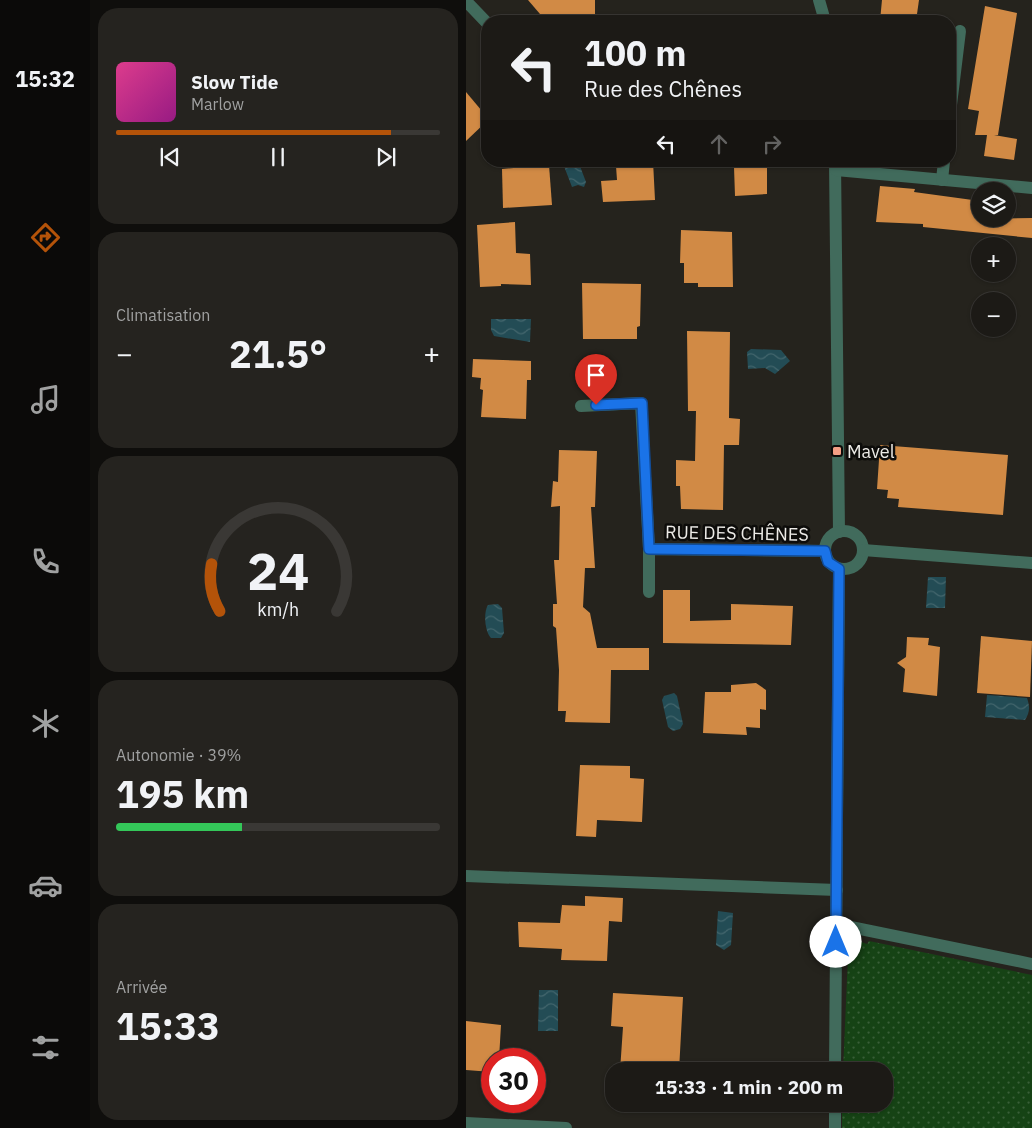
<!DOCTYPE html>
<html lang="fr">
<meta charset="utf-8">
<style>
body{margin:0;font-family:"IBM Plex Sans",sans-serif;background:#25231f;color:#f1f3f6;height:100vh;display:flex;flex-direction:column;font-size:19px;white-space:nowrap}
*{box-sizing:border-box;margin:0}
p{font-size:16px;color:#a0a1a1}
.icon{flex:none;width:28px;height:28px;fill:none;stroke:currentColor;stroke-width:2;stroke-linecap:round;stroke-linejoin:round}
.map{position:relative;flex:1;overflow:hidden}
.panel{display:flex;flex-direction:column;gap:8px;padding:8px;background:#0f0e0c;width:376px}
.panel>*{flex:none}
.banner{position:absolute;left:15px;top:15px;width:475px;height:152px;border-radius:20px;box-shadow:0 1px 4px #0004,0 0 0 1px #3a3835;background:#1c1a16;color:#f1f3f6;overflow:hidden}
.tools{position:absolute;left:505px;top:182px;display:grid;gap:10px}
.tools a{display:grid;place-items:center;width:45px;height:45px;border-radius:50%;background:#1c1a16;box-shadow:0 1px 4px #0004,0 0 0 1px #3a3835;font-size:25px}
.speed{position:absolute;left:15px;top:1048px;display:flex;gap:10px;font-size:25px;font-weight:700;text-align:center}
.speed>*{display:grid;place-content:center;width:65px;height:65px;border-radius:50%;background:#1c1a16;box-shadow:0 1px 4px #0004,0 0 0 1px #3a3835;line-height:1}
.speed .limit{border:8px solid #d22;background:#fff;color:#111}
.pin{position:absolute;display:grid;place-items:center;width:42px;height:42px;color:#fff;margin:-51px -21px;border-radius:50% 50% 50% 0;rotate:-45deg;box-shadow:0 0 5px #0007}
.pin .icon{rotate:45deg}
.me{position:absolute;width:55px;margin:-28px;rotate:0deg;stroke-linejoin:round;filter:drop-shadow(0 0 4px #0008)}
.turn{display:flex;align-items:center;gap:18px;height:105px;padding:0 20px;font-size:22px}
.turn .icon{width:65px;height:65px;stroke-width:2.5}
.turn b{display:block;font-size:35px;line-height:42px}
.lanes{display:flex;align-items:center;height:48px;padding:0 20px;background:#0003;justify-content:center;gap:25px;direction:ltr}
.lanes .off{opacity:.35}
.big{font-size:38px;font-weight:800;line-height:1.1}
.panel .widget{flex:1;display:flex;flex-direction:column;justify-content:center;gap:8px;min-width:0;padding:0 18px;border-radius:20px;background:#25231f}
.panel .dial{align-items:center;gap:0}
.dial svg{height:130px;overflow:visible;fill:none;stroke:#3a3835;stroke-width:7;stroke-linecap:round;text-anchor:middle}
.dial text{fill:#f1f3f6;stroke:none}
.song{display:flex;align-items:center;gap:15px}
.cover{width:60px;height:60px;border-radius:8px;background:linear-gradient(135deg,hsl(330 70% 55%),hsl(310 70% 35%))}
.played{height:5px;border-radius:2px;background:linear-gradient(90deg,#b45309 85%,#3a3835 85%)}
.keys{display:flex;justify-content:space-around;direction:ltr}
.heat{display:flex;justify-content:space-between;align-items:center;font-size:28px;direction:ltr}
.charge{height:8px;border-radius:4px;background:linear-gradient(90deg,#34c759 39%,#3a3835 0)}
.trip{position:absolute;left:139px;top:1062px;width:288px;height:50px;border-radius:20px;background:#1c1a16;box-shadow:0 1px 4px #0004,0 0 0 1px #3a3835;font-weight:800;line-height:50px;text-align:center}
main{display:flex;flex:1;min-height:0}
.dock{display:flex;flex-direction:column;width:90px;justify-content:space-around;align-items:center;background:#0b0a09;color:#a0a1a1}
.dock .icon{width:35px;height:35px}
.dock .on{color:#b45309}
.dock b{font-size:22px;color:#f1f3f6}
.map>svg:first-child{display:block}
.grass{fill:url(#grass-dots)}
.water{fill:url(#water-waves)}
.building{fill:#d18a45}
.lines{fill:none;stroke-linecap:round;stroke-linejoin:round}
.minor{stroke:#416b5c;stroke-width:12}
.route-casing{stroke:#114b97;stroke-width:12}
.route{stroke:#1a73e8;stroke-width:9}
.poi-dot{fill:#f39f85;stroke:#0d0c0a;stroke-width:2}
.labels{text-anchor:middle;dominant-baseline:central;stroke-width:5;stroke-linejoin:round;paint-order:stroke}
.poi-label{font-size:18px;fill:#edebe7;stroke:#0d0c0a;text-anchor:start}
.street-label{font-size:18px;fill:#edebe7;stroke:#0d0c0a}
</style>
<main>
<nav class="dock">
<b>15:32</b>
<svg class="icon on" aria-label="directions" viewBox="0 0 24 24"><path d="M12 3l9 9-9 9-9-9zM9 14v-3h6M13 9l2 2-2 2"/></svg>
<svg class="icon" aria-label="music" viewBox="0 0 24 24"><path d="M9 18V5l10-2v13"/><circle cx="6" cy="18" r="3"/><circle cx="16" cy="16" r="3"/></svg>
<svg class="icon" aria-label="phone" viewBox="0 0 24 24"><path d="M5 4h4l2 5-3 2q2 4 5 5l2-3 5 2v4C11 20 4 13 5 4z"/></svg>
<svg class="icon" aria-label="climate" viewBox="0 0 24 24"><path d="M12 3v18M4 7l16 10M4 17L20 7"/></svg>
<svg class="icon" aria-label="car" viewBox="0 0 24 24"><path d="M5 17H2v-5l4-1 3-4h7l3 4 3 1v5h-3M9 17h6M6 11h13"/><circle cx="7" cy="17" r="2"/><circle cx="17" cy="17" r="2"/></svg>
<svg class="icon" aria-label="filters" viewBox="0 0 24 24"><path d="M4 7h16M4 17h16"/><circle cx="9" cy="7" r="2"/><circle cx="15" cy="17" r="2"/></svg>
</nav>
<section class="panel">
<div class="widget">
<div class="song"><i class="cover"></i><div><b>Slow Tide</b><p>Marlow</p></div></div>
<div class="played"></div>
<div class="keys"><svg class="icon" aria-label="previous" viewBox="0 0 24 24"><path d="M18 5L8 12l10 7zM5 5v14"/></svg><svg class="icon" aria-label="pause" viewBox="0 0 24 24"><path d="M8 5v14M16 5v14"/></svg><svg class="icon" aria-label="next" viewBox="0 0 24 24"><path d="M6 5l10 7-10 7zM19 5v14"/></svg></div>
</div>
<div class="widget"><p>Climatisation</p>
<div class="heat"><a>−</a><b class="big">21.5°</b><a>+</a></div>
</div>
<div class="widget dial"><svg viewBox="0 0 100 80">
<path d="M14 69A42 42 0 1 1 86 69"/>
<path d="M14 69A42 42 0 0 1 9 40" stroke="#b45309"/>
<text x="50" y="56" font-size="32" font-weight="700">24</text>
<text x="50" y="72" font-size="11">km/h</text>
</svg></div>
<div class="widget"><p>Autonomie · 39%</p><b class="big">195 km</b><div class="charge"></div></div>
<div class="widget"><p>Arrivée</p><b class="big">15:33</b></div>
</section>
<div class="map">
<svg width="566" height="1128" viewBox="0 0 566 1128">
<defs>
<pattern id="grass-dots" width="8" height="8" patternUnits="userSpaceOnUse" patternTransform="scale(1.25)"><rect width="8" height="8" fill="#164315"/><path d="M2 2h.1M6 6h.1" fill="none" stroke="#385e37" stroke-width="1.8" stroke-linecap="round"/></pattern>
<pattern id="water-waves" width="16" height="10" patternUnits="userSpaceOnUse" patternTransform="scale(1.25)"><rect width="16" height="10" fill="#234c55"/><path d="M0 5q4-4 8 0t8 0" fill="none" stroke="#43666d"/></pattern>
</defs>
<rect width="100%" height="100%" fill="#25231d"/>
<path class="grass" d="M393,941L401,944L403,941L566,975V1128H376V1104H418V1071H377L382,956L374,954L382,944Z"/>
<g class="water">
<path d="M96,161H112L120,182L118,187L112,185L106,187Z"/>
<path d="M25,319H65L64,342L28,336L25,330Z"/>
<path d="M285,349L315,350L324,361L309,374L299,368L282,369L281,352Z"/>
<path d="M462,577H480L479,608H460Z"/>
<path d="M32,604L36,608L38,633L35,638H25C19,632 17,613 22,605Z"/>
<path d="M208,693L211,696L217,724L214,729L207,731L202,727L196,700L198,696Z"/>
<path d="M521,695L561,698C564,707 564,712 559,720L519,717Z"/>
<path d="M252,911L267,913L265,945L258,950L250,945Z"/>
<path d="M73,990H92V1031H72Z"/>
</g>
<g class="building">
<path d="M62,0H129V21H80Z"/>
<path d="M416,0H453L450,21H414Z"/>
<path d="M519,6L551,13L532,135H528L551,139L548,160L518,156L521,135H509L513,111L502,109Z"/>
<path d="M0,92L21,117V121L0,141Z"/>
<path d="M155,161H187L189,200L137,202L135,181L151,180L150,166H156Z"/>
<path d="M272,161H301V194L269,196L268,167L272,166Z"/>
<path d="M83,165L86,205L37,208L36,169Z"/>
<path d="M414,186L449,189L448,192L514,201L512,216L514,219L566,218V238L457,227V224L410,222Z"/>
<path d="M49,222L50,253L64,254L65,285L35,284V286L14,287L11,225Z"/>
<path d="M215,230L266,232L267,287H232V283H218V263H214Z"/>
<path d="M116,283L175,284L174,326L171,327V339H117Z"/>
<path d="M221,331L264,332L263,418L274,419L273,445H258L257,510L215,509L214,486H210V460L229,461L230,411H222Z"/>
<path d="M7,359L65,361V380H61L60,419L15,417L17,390L14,389L15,378L6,377Z"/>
<path d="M414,445L542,455L537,515L432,507L433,499L421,498L422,490L411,489Z"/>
<path d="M93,450L131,451L129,507H125L129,568H119L117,607L124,613L131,648H183V670H145L144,723L99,722L100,711H92L93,670L90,628L87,626V604H91L88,560H93L94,506L85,507L87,481L92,482Z"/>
<path d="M197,590H224V621L265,620V604L327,606L325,645L197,643Z"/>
<path d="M515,636L566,641L564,697L511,693Z"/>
<path d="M441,637L463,638L462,645L474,647L471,696L437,692L439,669L431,663L440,657Z"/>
<path d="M290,683L300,690V710L294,709V728L280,727L281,735L237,733L239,692H265V685Z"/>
<path d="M114,765L164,766V778L178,779L176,822L131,820L130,837L110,836Z"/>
<path d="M119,896L157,898L156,922L143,921L141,961L95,960L96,949L53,947L52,922L94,923L96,905L119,906Z"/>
<path d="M147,993L217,997L213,1071H154L157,1027L145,1026Z"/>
<path d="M0,1021L35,1025L33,1059H26V1072L0,1070Z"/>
</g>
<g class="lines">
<g class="minor">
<path d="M353,0L359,21"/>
<path d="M0,1L21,23"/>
<path d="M484,113L494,31"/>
<path d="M369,161L373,532"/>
<path d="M370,170L566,188"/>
<path d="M476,180L478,161"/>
<path d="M115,406L175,403L183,549"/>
<circle cx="378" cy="550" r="19"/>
<path d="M397,550L566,563"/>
<path d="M183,592V549L359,551"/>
<path d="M0,876L371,890"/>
<path d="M370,924L566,964"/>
<path d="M369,1071L373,569"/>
<path d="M0,1123L100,1128"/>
<path d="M369,1128V1104"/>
</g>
</g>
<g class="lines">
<g class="route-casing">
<path id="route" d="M130,405L176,403L183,549L359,551L362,562L373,569L370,942"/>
</g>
<use href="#route" class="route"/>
</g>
<rect class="poi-dot" x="366" y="446" width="10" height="10" rx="2.5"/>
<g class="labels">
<g class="poi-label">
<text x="381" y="451">Mavel</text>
</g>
<g class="street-label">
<text transform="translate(271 533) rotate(1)">RUE DES CHÊNES</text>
</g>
</g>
</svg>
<div class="tools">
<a><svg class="icon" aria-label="layers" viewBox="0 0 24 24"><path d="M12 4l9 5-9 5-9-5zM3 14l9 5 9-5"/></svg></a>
<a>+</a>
<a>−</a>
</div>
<div class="speed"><div class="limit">30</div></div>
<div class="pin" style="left:130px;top:405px;background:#d93025"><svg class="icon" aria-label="arrive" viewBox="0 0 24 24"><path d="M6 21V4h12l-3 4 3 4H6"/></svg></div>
<svg class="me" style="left:370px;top:942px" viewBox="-20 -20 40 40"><circle r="19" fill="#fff"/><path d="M0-13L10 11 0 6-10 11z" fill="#1a73e8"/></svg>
<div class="trip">15:33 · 1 min · 200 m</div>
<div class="banner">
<div class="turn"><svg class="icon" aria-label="left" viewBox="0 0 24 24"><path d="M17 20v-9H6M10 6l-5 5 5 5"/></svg><div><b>100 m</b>Rue des Chênes</div></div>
<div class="lanes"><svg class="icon" aria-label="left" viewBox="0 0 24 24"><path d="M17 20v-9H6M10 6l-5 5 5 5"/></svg><svg class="icon off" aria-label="ahead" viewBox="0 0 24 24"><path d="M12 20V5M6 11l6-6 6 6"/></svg><svg class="icon off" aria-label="right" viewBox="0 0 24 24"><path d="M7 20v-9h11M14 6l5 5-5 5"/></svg></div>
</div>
</div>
</main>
